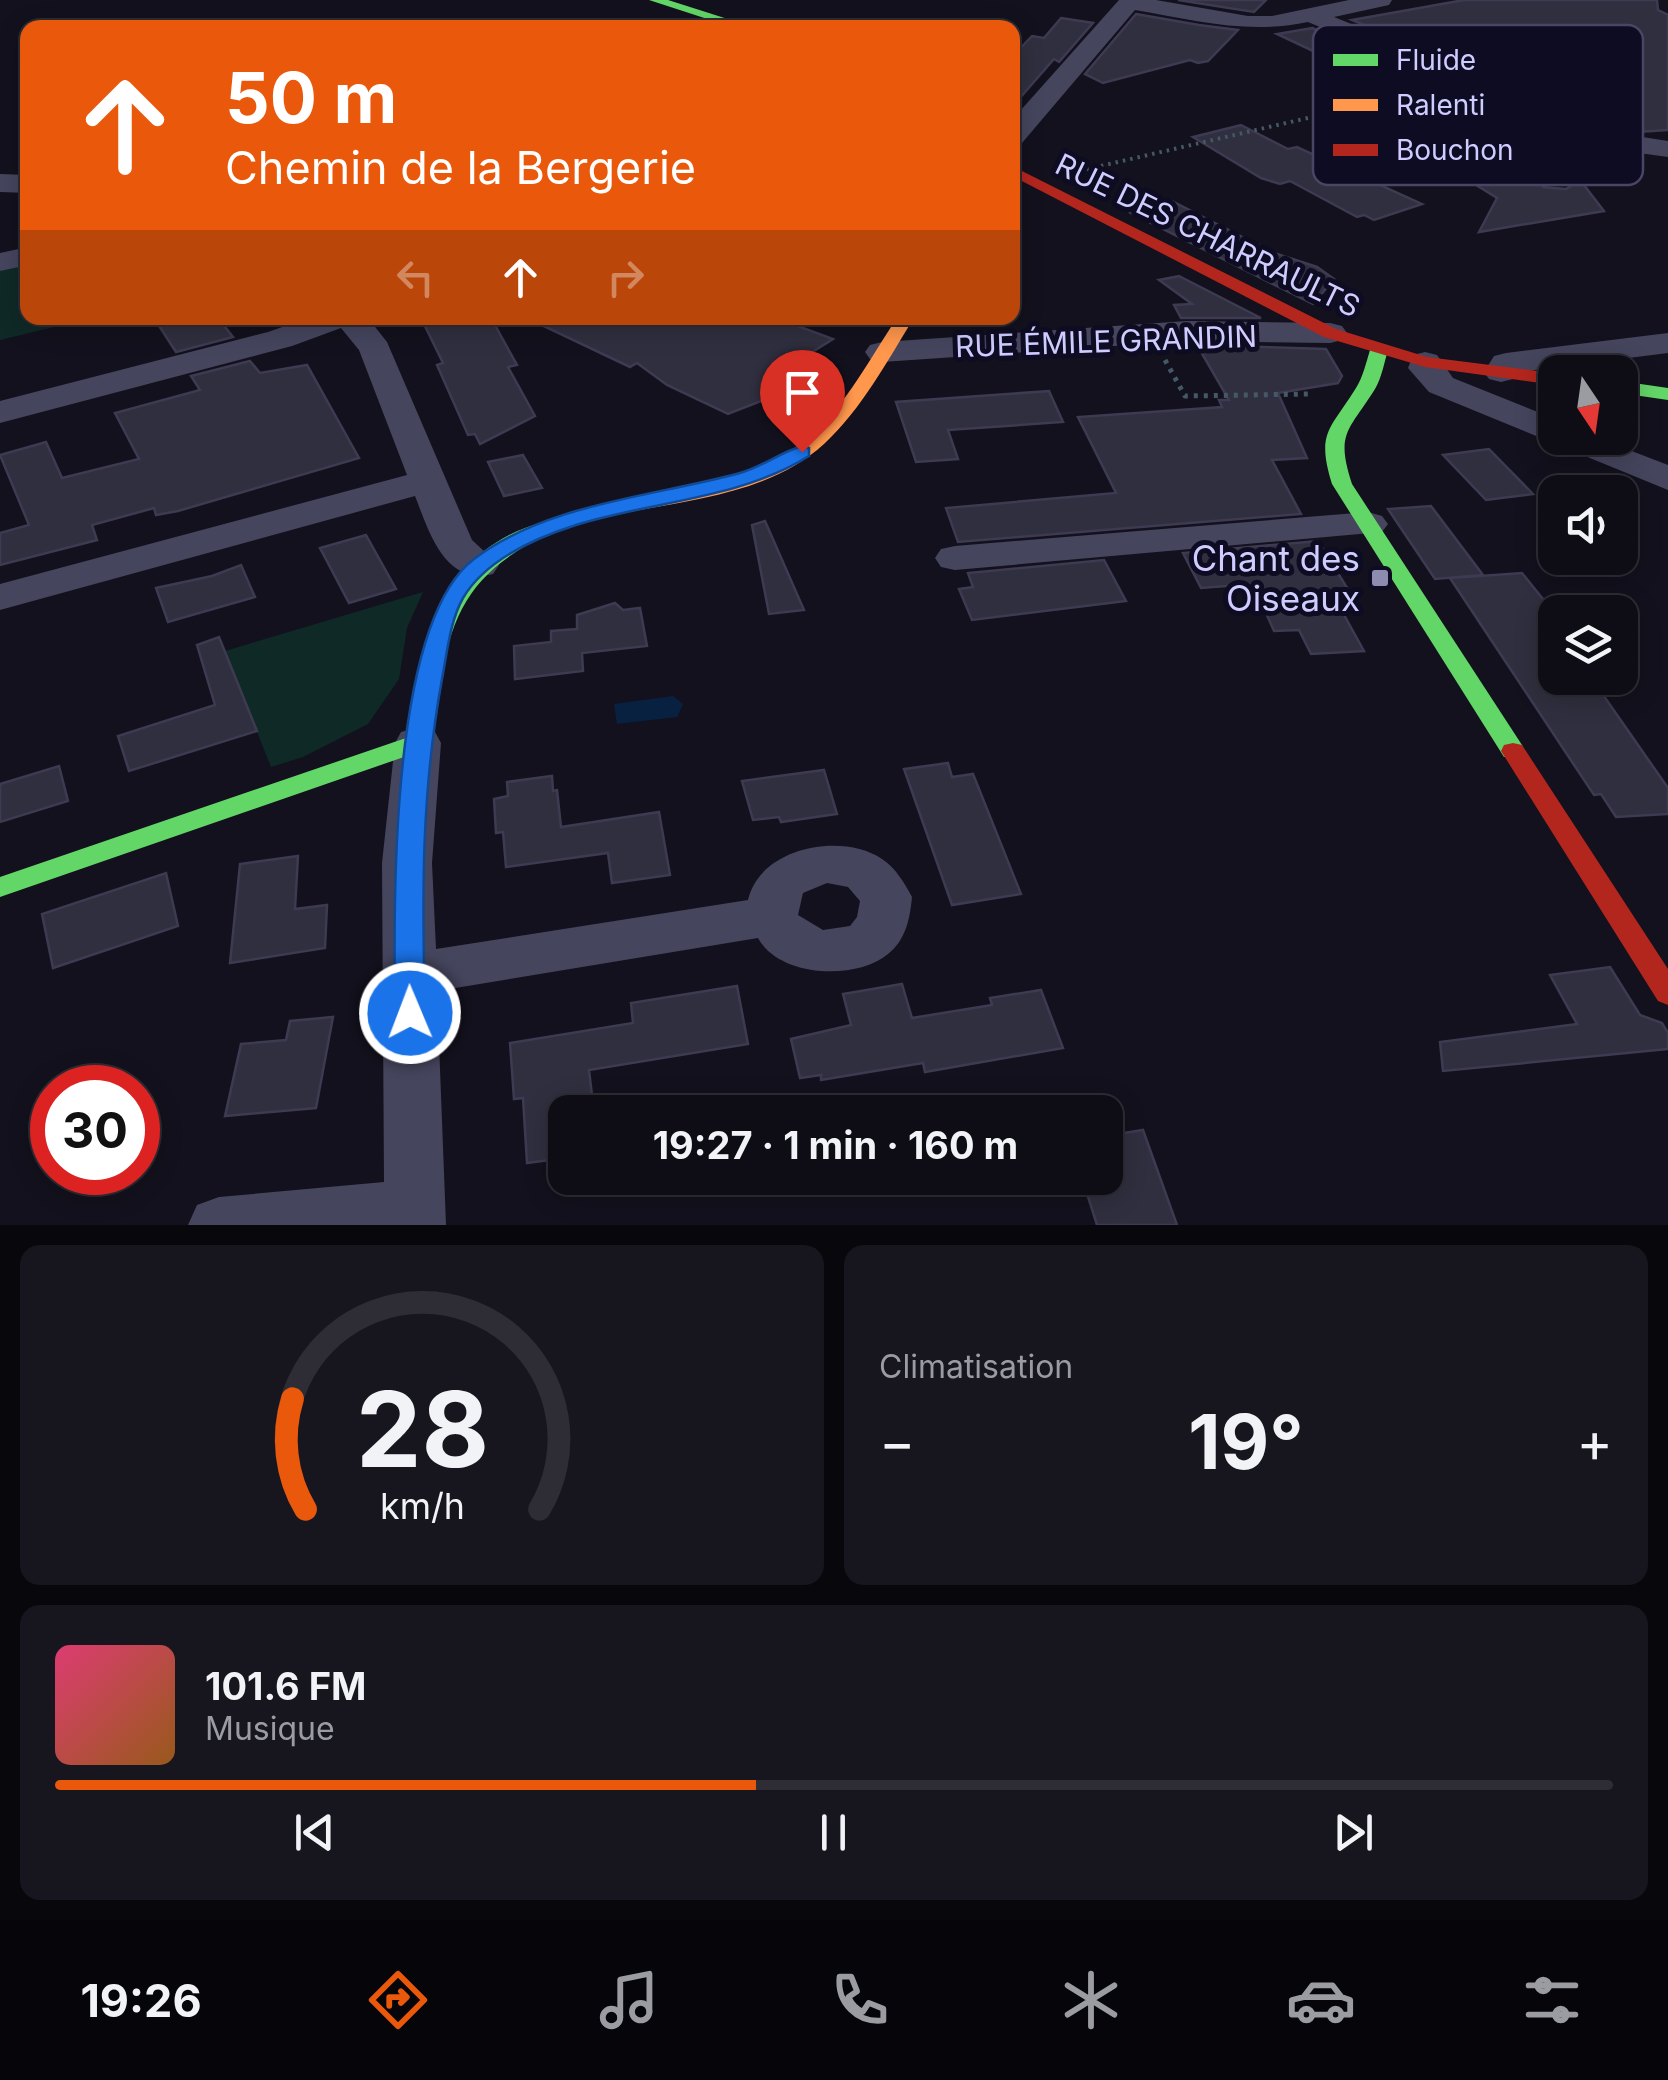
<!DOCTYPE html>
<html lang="fr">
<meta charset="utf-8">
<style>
body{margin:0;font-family:Inter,sans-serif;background:#17161f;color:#f1f3f6;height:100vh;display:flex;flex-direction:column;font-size:38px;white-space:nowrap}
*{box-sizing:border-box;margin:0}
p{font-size:32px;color:#9b9ca1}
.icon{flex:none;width:55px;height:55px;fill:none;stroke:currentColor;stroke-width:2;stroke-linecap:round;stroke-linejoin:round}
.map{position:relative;height:1225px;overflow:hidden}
.sheet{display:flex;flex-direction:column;gap:20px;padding:20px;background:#08070c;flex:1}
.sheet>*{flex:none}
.guide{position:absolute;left:20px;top:20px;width:1000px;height:305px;border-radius:20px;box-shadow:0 5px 25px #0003,0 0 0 2px #2e2d35;background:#ea580c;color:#fff;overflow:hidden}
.needle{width:65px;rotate:167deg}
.fabs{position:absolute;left:1538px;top:355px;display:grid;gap:20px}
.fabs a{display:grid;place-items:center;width:100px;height:100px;border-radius:20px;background:#0e0d16;box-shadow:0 5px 25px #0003,0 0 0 2px #2e2d35;font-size:50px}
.speed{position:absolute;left:30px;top:1065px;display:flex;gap:20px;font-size:50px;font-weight:700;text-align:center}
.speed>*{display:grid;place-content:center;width:130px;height:130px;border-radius:50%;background:#0e0d16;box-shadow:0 5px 25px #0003,0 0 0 2px #2e2d35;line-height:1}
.speed .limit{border:15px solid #d22;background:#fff;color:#111}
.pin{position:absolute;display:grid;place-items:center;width:85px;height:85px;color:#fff;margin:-102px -42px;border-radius:50% 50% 50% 0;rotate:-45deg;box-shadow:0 0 10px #0007}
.pin .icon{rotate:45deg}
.me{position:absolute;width:110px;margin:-55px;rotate:359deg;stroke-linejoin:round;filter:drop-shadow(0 0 8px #0008)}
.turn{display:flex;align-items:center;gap:35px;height:210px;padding:0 40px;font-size:45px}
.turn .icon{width:130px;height:130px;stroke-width:2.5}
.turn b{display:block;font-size:70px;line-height:85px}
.lanes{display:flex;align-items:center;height:95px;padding:0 40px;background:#0003;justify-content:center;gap:50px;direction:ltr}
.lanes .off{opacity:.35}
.big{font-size:75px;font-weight:700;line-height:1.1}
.sheet .widget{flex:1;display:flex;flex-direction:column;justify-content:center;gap:15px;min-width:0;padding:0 35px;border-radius:20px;background:#17161f}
.sheet .dial{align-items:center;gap:0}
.dial svg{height:260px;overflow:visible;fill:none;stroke:#2e2d35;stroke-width:7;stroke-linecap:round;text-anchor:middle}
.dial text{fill:#f1f3f6;stroke:none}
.song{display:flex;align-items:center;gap:30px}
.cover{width:120px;height:120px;border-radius:15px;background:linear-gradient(135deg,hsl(340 70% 55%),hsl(30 70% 35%))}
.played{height:10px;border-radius:5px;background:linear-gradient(90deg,#ea580c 45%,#2e2d35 45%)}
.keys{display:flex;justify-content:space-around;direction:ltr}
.heat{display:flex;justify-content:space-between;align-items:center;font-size:55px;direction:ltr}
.sheet .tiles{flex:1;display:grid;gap:20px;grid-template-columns:1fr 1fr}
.widget:last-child{grid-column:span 2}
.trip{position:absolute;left:548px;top:1095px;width:575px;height:100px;border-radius:20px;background:#0e0d16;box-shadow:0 5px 25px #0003,0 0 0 2px #2e2d35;font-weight:700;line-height:100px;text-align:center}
.menu{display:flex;height:160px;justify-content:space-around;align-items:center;background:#060509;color:#9b9ca1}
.menu .icon{width:70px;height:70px}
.menu .active{color:#ea580c}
.menu b{font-size:45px;color:#f1f3f6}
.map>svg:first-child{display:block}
.green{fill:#0f2927}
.water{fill:#092141}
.building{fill:#302f3f;stroke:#3d3a52;stroke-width:2.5}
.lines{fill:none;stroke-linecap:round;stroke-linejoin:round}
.path-far1{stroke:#455865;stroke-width:4;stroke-dasharray:2.5 5;stroke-linecap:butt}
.path{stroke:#455865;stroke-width:5;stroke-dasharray:4 6;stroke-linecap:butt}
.street{fill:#45465e;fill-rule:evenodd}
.fast{fill:#63d668;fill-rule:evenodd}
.slow{fill:#ff974d;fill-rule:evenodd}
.jam{fill:#b3261e;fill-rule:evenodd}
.route{fill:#1a73e8;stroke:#114b97;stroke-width:2.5}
.poi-dot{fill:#8d8bb0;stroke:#0e0c22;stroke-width:4}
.labels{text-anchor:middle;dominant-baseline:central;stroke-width:10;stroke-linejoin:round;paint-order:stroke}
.far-street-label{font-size:30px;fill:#cfcdff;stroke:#0e0c22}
.poi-label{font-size:35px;fill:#cfcdff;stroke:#0e0c22;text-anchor:end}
.key{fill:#0e0c22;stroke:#484664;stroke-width:2.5}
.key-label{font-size:28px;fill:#cfcdff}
</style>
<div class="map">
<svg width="1668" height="1225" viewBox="0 0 1668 1225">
<rect width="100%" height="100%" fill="#12111d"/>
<g class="green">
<path d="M27,263L28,318H92L0,340V270Z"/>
<path d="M423,592L407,628L399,679L368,724L303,757L271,767L225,651Z"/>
</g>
<path class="water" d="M673,696L683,704L677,717L617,724L614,704Z"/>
<g class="building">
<path d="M1178,0H1266L1254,12Z"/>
<path d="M1464,0H1657L1658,10L1668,15V130L1638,132L1597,107L1579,112L1352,20Z"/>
<path d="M1136,14L1199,25L1238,30L1208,61L1198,63L1190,60L1103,83L1085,74Z"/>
<path d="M1061,18L1093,23L1059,62L1054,59L1012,107V57L1032,36L1044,38Z"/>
<path d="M1312,28L1539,123L1536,124L1549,140L1542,141L1562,157L1539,177L1543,187L1566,189L1580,180L1604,211L1479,232L1497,198L1360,113L1424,103L1277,34Z"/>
<path d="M1241,125L1288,149L1297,147L1422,204L1374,220L1364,215L1357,217L1290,181L1280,184L1261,178L1193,137Z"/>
<path d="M1172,201L1260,246L1256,247L1317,267L1334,279L1313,304L1131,213Z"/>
<path d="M1179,276L1261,318H1181L1174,305L1192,304L1159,280Z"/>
<path d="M154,318H218L233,337L176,352Z"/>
<path d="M421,318H491L517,365L508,367L535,416L480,444L475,434L468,435L437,365L443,363Z"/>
<path d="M527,318H776L833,339L763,383L779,394L728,414L667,385L637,363L630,367Z"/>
<path d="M1197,345L1326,349L1342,376L1338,383L1278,393L1307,458L1272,460L1301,514L958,542L946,508L1116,493L1078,417L1222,407L1219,400H1229Z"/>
<path d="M250,361L260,373L307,365L359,458L178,511L156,515L154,508L92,525L97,540L0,565V533L29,525L0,455L46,442L62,478L139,459L115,413L200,390L191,376Z"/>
<path d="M1049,391L1063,422L948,430L958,459L916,462L896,402Z"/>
<path d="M1489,449L1533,494L1486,500L1443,455Z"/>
<path d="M523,455L542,488L504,496L488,462Z"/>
<path d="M1431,506L1483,575L1435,579L1388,509Z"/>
<path d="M765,521L804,610L769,614L752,525Z"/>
<path d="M366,535L396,589L349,603L320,548Z"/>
<path d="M1318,541L1349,591L1332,593L1364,651L1311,654L1299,630L1274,631L1253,584L1201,588L1183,553Z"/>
<path d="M1104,560L1126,601L972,620L959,589L973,587L968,573Z"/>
<path d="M241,565L255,597L168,622L156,588L212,576Z"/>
<path d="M1522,573L1555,614V678H1571L1580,690L1599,689L1668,788V814L1616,817L1601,794L1594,795L1450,578Z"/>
<path d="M615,603L623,610L640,608L647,646L582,653L583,671L515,679L514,646L551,642V631L577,629V615Z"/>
<path d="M219,637L257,731L129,771L118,736L215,705L197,645Z"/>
<path d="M948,763L952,777L973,774L1021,894L952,905L904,769Z"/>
<path d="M59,766L68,801L0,822V784Z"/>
<path d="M824,770L837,814L781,822L779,817L753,820L742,781Z"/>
<path d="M552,776L553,791L557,790L561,827L659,812L670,875L612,883L608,853L506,867L503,832L496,833L494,799L508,796L507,782Z"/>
<path d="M298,856L295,909L327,905L325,948L230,963L240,864Z"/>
<path d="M166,873L178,926L53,968L42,914Z"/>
<path d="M1610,967L1640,1015L1662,1023L1668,1033V1049L1443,1071L1440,1042L1577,1024L1550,975Z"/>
<path d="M902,984L912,1018L992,1005L990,998L1041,990L1063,1048L925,1072L923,1063L821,1080V1075L800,1078L791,1039L851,1025L843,994Z"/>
<path d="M737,986L748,1044L589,1070L594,1112H565V1158L527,1163L523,1098L514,1099L510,1043L633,1023L631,1003Z"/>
<path d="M333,1017L316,1108L225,1116L241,1044L286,1040L290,1021Z"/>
<path d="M1143,1130L1177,1225H1097L1082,1178H1105V1136Z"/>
</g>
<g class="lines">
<path class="path-far1" d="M1079,171L1325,114"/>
<path class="path" d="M1165,360L1185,396L1311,394"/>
<g class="street">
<path d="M1119,0H1156L1248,16H1272L1349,0H1392L1389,5L1334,17L1623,134L1668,141V157L1617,150L1566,185H1546L1542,179L1546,173L1593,141L1308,22C1248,35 1194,20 1135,10L1022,143L1012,145V120Z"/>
<path d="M0,174L28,175V193L0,192Z"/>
<path d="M28,247V265L0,271V253Z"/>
<path d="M308,318H368L387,342L472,540L499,565L493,574C445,586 429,532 415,496L0,610V584L407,475L359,350L341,328L292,346L0,423V401L268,332Z"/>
<path d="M1187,321L1330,323L1342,326L1347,333L1342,340L1330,343L1187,341L882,362L870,359L865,352L870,345L882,342Z"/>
<path d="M1668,333V353L1518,372L1513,379L1501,382L1489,379L1484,372L1494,356L1506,353Z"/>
<path d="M1425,352L1437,355L1453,378L1555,419V438H1598L1668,465V490L1429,392L1408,368L1413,355Z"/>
<path d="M1368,512L1382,516L1388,524L1382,532L955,570L941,567L935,558L941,549L955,546Z"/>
<path d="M418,727L435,732L441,743L432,863L436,949L748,900C760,847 842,832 882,859C895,867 905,884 912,897C910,918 906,940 888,954C856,981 779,977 758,938L437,991L446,1225H188L197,1205L219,1197L384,1182L382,863L395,743L401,732ZM827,883L848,887L860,901L857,917L850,926L823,930L798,915L803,893Z"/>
</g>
<g class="fast">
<path d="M649,0H668L756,28H735Z"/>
<path d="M1379,345L1388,350C1384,363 1382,377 1375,389C1349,431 1335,432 1352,484L1522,745L1525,751L1522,757H1504L1332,484C1316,432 1330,430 1356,388C1363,377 1366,363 1370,350Z"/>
<path d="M1620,381L1668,388V400L1620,393Z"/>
<path d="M547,521L554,523L558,527L554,531C477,568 453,603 439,687C436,707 436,732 427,749L0,897V877L406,738C422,644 439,548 547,521Z"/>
</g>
<path class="slow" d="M897,318H914C887,361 862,409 824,444C769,495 684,500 614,515C591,520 570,528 547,533L536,527L540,523C624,495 742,496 810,436C847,404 870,358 897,318Z"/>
<g class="jam">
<path d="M1012,166L1336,329L1427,357L1555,373V385L1425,367L1324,337L1012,176Z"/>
<path d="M1513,743L1522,745L1668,969V1005L1658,1001L1501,751L1504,745Z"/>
</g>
</g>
<path class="route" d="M802,446L809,448V456C740,499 653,501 576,525C535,538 486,559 463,598C450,621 447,653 442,679C421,794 422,897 425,1013L421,1021L410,1025L400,1021L395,1013C394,911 388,624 474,559C548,503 652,497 740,473C762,467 781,452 802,446Z"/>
<rect class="poi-dot" x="1370" y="568" width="20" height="20" rx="5"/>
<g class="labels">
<g class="far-street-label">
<text transform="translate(1208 235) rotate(26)">RUE DES CHARRAULTS</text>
<text transform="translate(1106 341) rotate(-2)">RUE ÉMILE GRANDIN</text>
</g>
<g class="poi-label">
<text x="1360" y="558">Chant des<tspan x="1360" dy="40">Oiseaux</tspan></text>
</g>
</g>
<rect x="1313" y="25" width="330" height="160" rx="15" class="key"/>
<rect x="1333" y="54" width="45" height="12" fill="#63d668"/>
<rect x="1333" y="99" width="45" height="12" fill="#ff974d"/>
<rect x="1333" y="144" width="45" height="12" fill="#b3261e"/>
<g class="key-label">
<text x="1396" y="70">Fluide</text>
<text x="1396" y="115">Ralenti</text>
<text x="1396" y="160">Bouchon</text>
</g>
</svg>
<div class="fabs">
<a><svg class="needle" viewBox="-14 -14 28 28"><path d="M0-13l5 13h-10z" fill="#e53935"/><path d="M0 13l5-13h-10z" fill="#9b9ca1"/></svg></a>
<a><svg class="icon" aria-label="sound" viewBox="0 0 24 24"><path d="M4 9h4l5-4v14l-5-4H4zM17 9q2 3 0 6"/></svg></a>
<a><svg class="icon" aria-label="layers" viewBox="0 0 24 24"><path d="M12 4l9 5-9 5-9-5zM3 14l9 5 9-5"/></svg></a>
</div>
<div class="speed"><div class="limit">30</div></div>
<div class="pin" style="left:802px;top:452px;background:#d93025"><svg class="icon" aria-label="arrive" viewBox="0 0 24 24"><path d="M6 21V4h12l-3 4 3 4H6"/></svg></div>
<svg class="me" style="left:410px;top:1013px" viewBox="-20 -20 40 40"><circle r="17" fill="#1a73e8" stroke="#fff" stroke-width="3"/><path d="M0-11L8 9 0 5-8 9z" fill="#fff"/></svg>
<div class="trip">19:27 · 1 min · 160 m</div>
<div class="guide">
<div class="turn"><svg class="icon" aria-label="ahead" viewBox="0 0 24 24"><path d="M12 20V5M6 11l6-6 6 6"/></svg><div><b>50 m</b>Chemin de la Bergerie</div></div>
<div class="lanes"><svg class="icon off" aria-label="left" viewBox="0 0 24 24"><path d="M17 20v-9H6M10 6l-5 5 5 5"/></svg><svg class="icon" aria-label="ahead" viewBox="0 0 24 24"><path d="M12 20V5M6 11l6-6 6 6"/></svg><svg class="icon off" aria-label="right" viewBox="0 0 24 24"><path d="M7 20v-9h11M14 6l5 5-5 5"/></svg></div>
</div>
</div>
<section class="sheet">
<div class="tiles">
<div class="widget dial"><svg viewBox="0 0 100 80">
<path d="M14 69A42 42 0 1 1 86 69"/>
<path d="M14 69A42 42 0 0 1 10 35" stroke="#ea580c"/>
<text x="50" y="56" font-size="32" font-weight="700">28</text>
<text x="50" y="72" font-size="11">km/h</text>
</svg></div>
<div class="widget"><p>Climatisation</p>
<div class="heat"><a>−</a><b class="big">19°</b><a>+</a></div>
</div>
<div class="widget">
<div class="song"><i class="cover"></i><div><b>101.6 FM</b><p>Musique</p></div></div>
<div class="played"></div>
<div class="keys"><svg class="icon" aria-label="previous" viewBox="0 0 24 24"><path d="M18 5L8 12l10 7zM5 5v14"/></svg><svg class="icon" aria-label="pause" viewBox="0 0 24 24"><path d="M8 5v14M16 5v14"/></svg><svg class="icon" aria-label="next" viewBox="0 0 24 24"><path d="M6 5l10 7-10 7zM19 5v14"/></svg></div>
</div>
</div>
</section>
<nav class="menu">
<b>19:26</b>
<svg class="icon active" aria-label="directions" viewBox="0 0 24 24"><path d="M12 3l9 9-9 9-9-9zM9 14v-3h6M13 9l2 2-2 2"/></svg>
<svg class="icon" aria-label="music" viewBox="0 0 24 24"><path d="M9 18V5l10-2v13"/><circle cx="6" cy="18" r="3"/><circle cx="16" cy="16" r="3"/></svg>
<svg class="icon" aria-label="phone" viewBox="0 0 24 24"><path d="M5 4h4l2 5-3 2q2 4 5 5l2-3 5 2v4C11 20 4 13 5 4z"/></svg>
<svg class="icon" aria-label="climate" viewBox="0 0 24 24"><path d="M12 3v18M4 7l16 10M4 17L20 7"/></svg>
<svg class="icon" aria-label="car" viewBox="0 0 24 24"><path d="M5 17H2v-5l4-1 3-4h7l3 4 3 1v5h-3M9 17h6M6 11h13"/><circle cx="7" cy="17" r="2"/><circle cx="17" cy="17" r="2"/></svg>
<svg class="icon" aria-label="filters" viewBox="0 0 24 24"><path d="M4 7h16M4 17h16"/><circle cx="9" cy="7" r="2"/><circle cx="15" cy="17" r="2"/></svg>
</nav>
